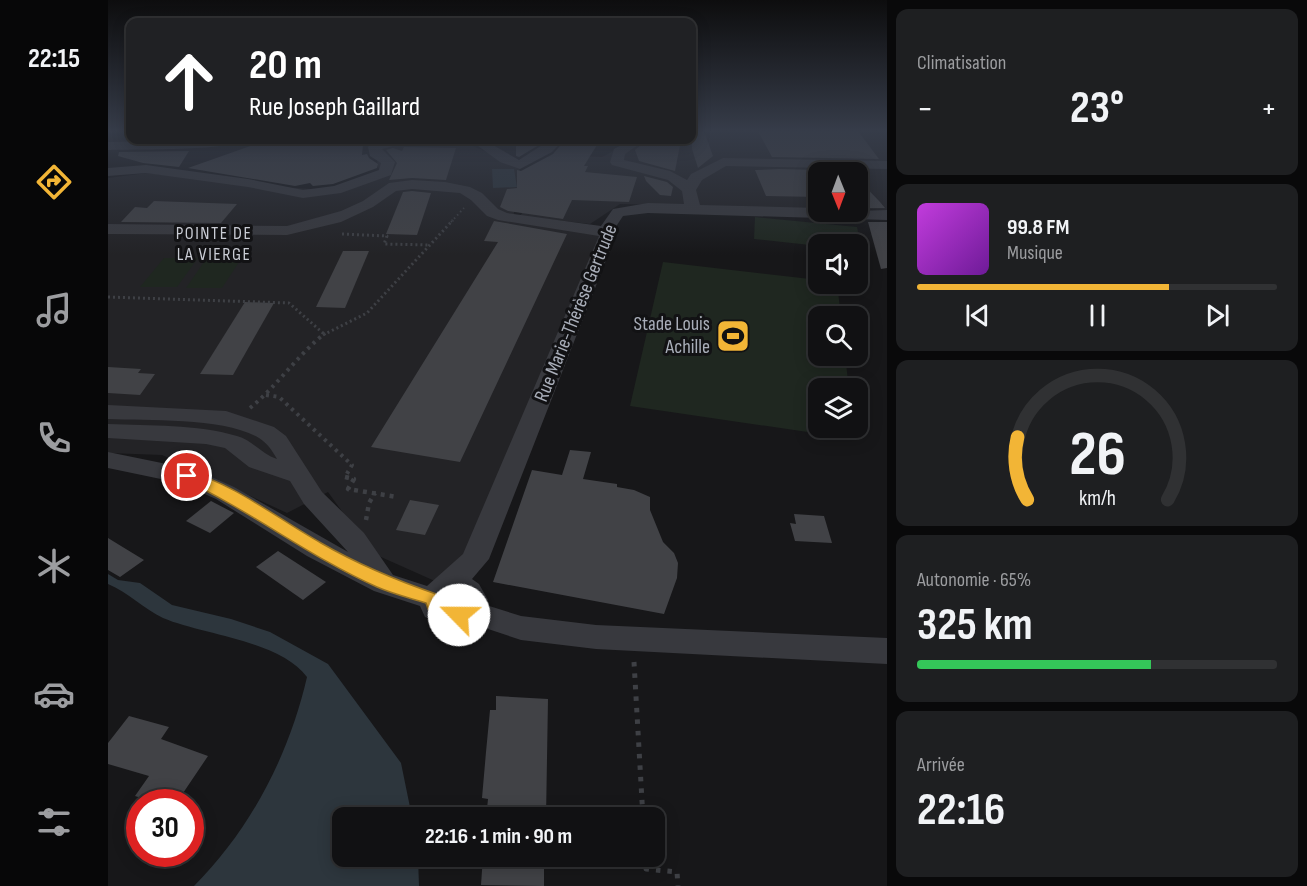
<!DOCTYPE html>
<html lang="fr">
<meta charset="utf-8">
<style>
body{margin:0;font-family:"Sofia Sans Condensed",sans-serif;background:#1e1f21;color:#f1f3f6;height:100vh;display:flex;flex-direction:column;font-size:22px;white-space:nowrap}
*{box-sizing:border-box;margin:0}
p{font-size:20px;color:#9c9da0}
.icon{flex:none;width:33px;height:33px;fill:none;stroke:currentColor;stroke-width:2;stroke-linecap:round;stroke-linejoin:round}
.map{position:relative;flex:1;overflow:hidden}
.details{display:flex;flex-direction:column;gap:9px;padding:9px;background:#09090a;width:420px}
.details>*{flex:none}
.banner{position:absolute;left:18px;top:18px;width:570px;height:126px;border-radius:12px;box-shadow:0 3px 15px #0003,0 0 0 2px #303133;background:#202124;color:#fff;overflow:hidden}
.needle{width:39px;rotate:179deg}
.buttons{position:absolute;left:700px;top:162px;display:grid;gap:12px}
.buttons a{display:grid;place-items:center;width:60px;height:60px;border-radius:12px;background:#111113;box-shadow:0 3px 15px #0003,0 0 0 2px #303133;font-size:30px}
.speed{position:absolute;left:18px;top:789px;display:flex;gap:12px;font-size:30px;font-weight:700;text-align:center}
.speed>*{display:grid;place-content:center;width:78px;height:78px;border-radius:50%;background:#111113;box-shadow:0 3px 15px #0003,0 0 0 2px #303133;line-height:1}
.speed .limit{border:9px solid #d22;background:#fff;color:#111}
.pin{position:absolute;display:grid;place-items:center;width:51px;height:51px;color:#fff;margin:-26px;border:3px solid #fff;border-radius:50%;box-shadow:0 2px 6px #0007}
.me{position:absolute;width:66px;margin:-33px;rotate:293deg;stroke-linejoin:round;filter:drop-shadow(0 0 4px #0008)}
.turn{display:flex;align-items:center;gap:21px;height:126px;padding:0 24px;font-size:27px}
.turn .icon{width:78px;height:78px;stroke-width:2.5}
.turn b{display:block;font-size:42px;line-height:51px}
.big{font-size:45px;font-weight:700;line-height:1.1}
.details .card{flex:1;display:flex;flex-direction:column;justify-content:center;gap:9px;min-width:0;padding:0 21px;border-radius:12px;background:#1e1f21}
.details .dial{align-items:center;gap:0}
.dial svg{height:156px;overflow:visible;fill:none;stroke:#303133;stroke-width:7;stroke-linecap:round;text-anchor:middle}
.dial text{fill:#f1f3f6;stroke:none}
.song{display:flex;align-items:center;gap:18px}
.cover{width:72px;height:72px;border-radius:9px;background:linear-gradient(135deg,hsl(290 70% 55%),hsl(280 70% 35%))}
.played{height:6px;border-radius:3px;background:linear-gradient(90deg,#f2b536 70%,#303133 70%)}
.keys{display:flex;justify-content:space-around;direction:ltr}
.heat{display:flex;justify-content:space-between;align-items:center;font-size:33px;direction:ltr}
.charge{height:9px;border-radius:4px;background:linear-gradient(90deg,#34c759 65%,#303133 0)}
.trip{position:absolute;left:224px;top:807px;width:333px;height:60px;border-radius:12px;background:#111113;box-shadow:0 3px 15px #0003,0 0 0 2px #303133;font-weight:700;line-height:60px;text-align:center}
main{display:flex;flex:1;min-height:0}
.dock{display:flex;flex-direction:column;width:108px;justify-content:space-around;align-items:center;background:#070708;color:#9c9da0}
.dock .icon{width:42px;height:42px}
.dock .on{color:#f2b536}
.dock b{font-size:27px;color:#f1f3f6}
.map>svg:first-child{display:block}
.built{fill:#232326}
.green{fill:#1f2720}
.water{fill:#2d363d}
.building{fill:#414246}
.lines{fill:none;stroke-linecap:round;stroke-linejoin:round}
.path-far4{stroke:#3e4045;stroke-width:2;stroke-dasharray:1.5 3;stroke-linecap:butt}
.path-far3{stroke:#3e4045;stroke-width:3;stroke-dasharray:2 3;stroke-linecap:butt}
.path-far2{stroke:#3e4045;stroke-width:4;stroke-dasharray:3 4.5;stroke-linecap:butt}
.path-far1{stroke:#3e4045;stroke-width:4.5;stroke-dasharray:4 5;stroke-linecap:butt}
.path{stroke:#3e4045;stroke-width:5;stroke-dasharray:4.5 7;stroke-linecap:butt}
.minor{fill:#38393e;fill-rule:evenodd}
.route{fill:#f2b536;stroke:#9d7623;stroke-width:1.5}
.labels{text-anchor:middle;dominant-baseline:central;stroke-width:6;stroke-linejoin:round;paint-order:stroke}
.far-neighbourhood-label{font-size:18px;letter-spacing:1.5px;fill:#cacdd5;stroke:#121214}
.street-label{font-size:20px;fill:#a9aeb9;stroke:#121214}
.poi-label{font-size:20px;fill:#a9aeb9;stroke:#121214;text-anchor:end}
</style>
<main>
<nav class="dock">
<b>22:15</b>
<svg class="icon on" aria-label="directions" viewBox="0 0 24 24"><path d="M12 3l9 9-9 9-9-9zM9 14v-3h6M13 9l2 2-2 2"/></svg>
<svg class="icon" aria-label="music" viewBox="0 0 24 24"><path d="M9 18V5l10-2v13"/><circle cx="6" cy="18" r="3"/><circle cx="16" cy="16" r="3"/></svg>
<svg class="icon" aria-label="phone" viewBox="0 0 24 24"><path d="M5 4h4l2 5-3 2q2 4 5 5l2-3 5 2v4C11 20 4 13 5 4z"/></svg>
<svg class="icon" aria-label="climate" viewBox="0 0 24 24"><path d="M12 3v18M4 7l16 10M4 17L20 7"/></svg>
<svg class="icon" aria-label="car" viewBox="0 0 24 24"><path d="M5 17H2v-5l4-1 3-4h7l3 4 3 1v5h-3M9 17h6M6 11h13"/><circle cx="7" cy="17" r="2"/><circle cx="17" cy="17" r="2"/></svg>
<svg class="icon" aria-label="filters" viewBox="0 0 24 24"><path d="M4 7h16M4 17h16"/><circle cx="9" cy="7" r="2"/><circle cx="15" cy="17" r="2"/></svg>
</nav>
<div class="map">
<svg width="779" height="886" viewBox="0 0 779 886">
<rect width="100%" height="100%" fill="#171719"/>
<g class="built">
<path d="M584,131H779V210L750,209V172H711V209L512,204L482,224L412,216L453,155L494,157L526,140H584Z"/>
<path d="M349,140L412,165L405,221L499,234L347,590L264,553L220,492L179,513L54,455L0,453V178L39,173L147,185L217,190L271,171L266,145Z"/>
</g>
<g class="green">
<path d="M647,217L749,227L754,250H750V244L711,246L646,239Z"/>
<path d="M56,258H90L69,287H32Z"/>
<path d="M98,259H133L114,288H78Z"/>
<path d="M555,262L711,280V284H729L733,316H711V356H737L741,388H711V428H746L747,439L522,406Z"/>
</g>
<g class="water">
<path d="M384,169H406L409,187L385,188Z"/>
<path d="M0,574L10,580L32,583L64,605L123,619L162,632L220,664L293,763L304,817L234,818V856L310,857L311,886H86C143,829 181,755 199,677C171,640 95,635 55,618C36,609 20,592 0,584Z"/>
</g>
<g class="building">
<path d="M584,131H596L605,156L590,168L584,149Z"/>
<path d="M650,131H750L771,159L664,157Z"/>
<path d="M170,140L189,145L197,140H238L235,146L255,145L254,155L259,154L261,158L270,164L269,168L225,184L205,186L202,183L187,186L80,168L148,144L153,145Z"/>
<path d="M408,140H439L411,157L408,156Z"/>
<path d="M457,140H492L476,166H480L477,172L529,177L521,202L464,200L455,219L400,211L392,207L399,189L409,188V170L413,171L445,154Z"/>
<path d="M539,140H573L567,171L531,161L527,150Z"/>
<path d="M296,147L348,148L338,180L304,178L281,180L289,163L278,150L285,148L294,151Z"/>
<path d="M81,151L71,167L35,163L10,156L11,152Z"/>
<path d="M671,169L753,171L758,178L750,177V172H711V197L658,196L647,170Z"/>
<path d="M536,176L559,182L565,187L563,196L552,195L538,181Z"/>
<path d="M750,179L772,202L777,208H757L754,198H750Z"/>
<path d="M304,191L323,193L309,235L278,234L295,192Z"/>
<path d="M46,201L129,204L113,223L13,222L27,207L39,208Z"/>
<path d="M386,221L459,234L352,462L263,447L390,242L376,241Z"/>
<path d="M760,222H779V268L773,269Z"/>
<path d="M235,251H261L237,308L208,307Z"/>
<path d="M137,302L166,303L125,375L92,374Z"/>
<path d="M0,367L33,369L30,373L47,374L32,395L0,393Z"/>
<path d="M462,450L483,452L475,479L509,484V487L526,490L542,497V510L555,542L566,553L570,563L569,578L556,614L385,582L424,470L454,475Z"/>
<path d="M302,500L331,505L317,535L288,530Z"/>
<path d="M103,501L126,513L102,533L78,521Z"/>
<path d="M686,514L716,516L724,543L687,541L682,523L688,524Z"/>
<path d="M0,538L13,546L36,560L12,577L0,570Z"/>
<path d="M170,551L218,582L195,600L148,567Z"/>
<path d="M388,696L440,699L438,818H378L380,799L374,798L378,752L382,710H388Z"/>
<path d="M21,716L61,727L53,739L100,756L69,802H46L27,796L41,776L0,764V743Z"/>
<path d="M375,856H436V886L373,885Z"/>
</g>
<g class="lines">
<path class="path-far4" d="M343,222L356,208"/>
<g class="path-far3">
<path d="M234,234L279,236L276,244L322,245"/>
<path d="M0,297L181,303L216,334"/>
<path d="M215,335L259,313L345,220"/>
</g>
<g class="path-far2">
<path d="M158,395L171,397L244,465L237,477L242,478"/>
<path d="M142,408C169,386 189,356 217,333"/>
</g>
<g class="path-far1">
<path d="M237,477L246,479L240,489L289,497"/>
<path d="M258,520L261,503L267,493"/>
</g>
<g class="path">
<path d="M526,662L535,818"/>
<path d="M538,856V869L569,872L570,886"/>
</g>
<g class="minor">
<path d="M96,140H135C123,151 22,149 0,150V142Z"/>
<path d="M278,140H296L295,143L274,149L287,162L283,175L233,193L195,198L140,187L38,173L0,176V168L38,165L140,179L195,190L226,186L271,170L273,163L262,156L260,147L262,144Z"/>
<path d="M362,140H376L411,160L442,140H455L444,152L412,169L392,162Z"/>
<path d="M523,140H537L517,154L516,160L562,171L579,180L583,174L615,158L779,161V169L618,166L594,180L588,190L592,205L711,208V212L779,210V220L540,213L515,216L509,225V232L381,559L364,579L371,584L380,600L378,605L413,616L488,625L779,638V664L488,649L413,640L362,623L344,627L317,617L312,606L266,591L199,556L108,499L72,483L0,468V452L88,470L126,487L240,552L196,504L182,481L141,467L117,448L98,444L0,438V424C42,426 88,424 129,436C144,440 154,454 169,459C164,450 159,443 151,438C116,417 41,421 0,419V405L118,411L166,427L178,436L214,492L256,533L285,575L319,586L355,554L491,236L390,220L379,216L363,200L352,193L304,189L288,191L265,207L233,222L179,235L0,234V224L179,226L233,211L255,201L281,183L304,180L337,182L362,187L374,193L390,209L399,213L493,226L505,209L540,203L576,204L574,191L560,180L504,165L502,162L506,149ZM344,597L350,599L349,603L341,602Z"/>
</g>
</g>
<linearGradient id="sky" x2="0" y2="1"><stop stop-color="#0d0d0e"/><stop offset="0.51" stop-color="#363c49"/><stop offset="1" stop-color="#363c49" stop-opacity="0"/></linearGradient>
<rect width="779" height="255" fill="url(#sky)"/>
<path class="route" d="M79,471C127,484 170,519 213,543C251,565 290,581 331,595C341,612 339,605 357,611L359,615L357,620C341,625 322,621 318,603C302,598 285,594 269,587C201,557 142,510 74,479L72,476Z"/>
<defs>
<g id="stadium-square" transform="scale(1.725)"><rect x="-9" y="-9" width="18" height="18" rx="4" fill="#f2b536" stroke="#121214"/><path d="M0-5a6.5 5 0 1 0 0 10a6.5 5 0 1 0 0-10ZM-3.5-1.8h7v3.6h-7Z" fill="#111"/></g>
</defs>
<g fill-rule="evenodd">
<use href="#stadium-square" x="625" y="336"/>
</g>
<g class="labels">
<g class="far-neighbourhood-label">
<text x="106" y="233">POINTE DE<tspan x="106" dy="21">LA VIERGE</tspan></text>
</g>
<g class="street-label">
<text transform="translate(468 313) rotate(-68)">Rue Marie-Thérèse Gertrude</text>
</g>
<g class="poi-label">
<text x="602" y="324">Stade Louis<tspan x="602" dy="23">Achille</tspan></text>
</g>
</g>
</svg>
<div class="buttons">
<a><svg class="needle" viewBox="-14 -14 28 28"><path d="M0-13l5 13h-10z" fill="#e53935"/><path d="M0 13l5-13h-10z" fill="#9c9da0"/></svg></a>
<a><svg class="icon" aria-label="sound" viewBox="0 0 24 24"><path d="M4 9h4l5-4v14l-5-4H4zM17 9q2 3 0 6"/></svg></a>
<a><svg class="icon" aria-label="search" viewBox="0 0 24 24"><circle cx="10" cy="10" r="6"/><path d="M15 15l6 6"/></svg></a>
<a><svg class="icon" aria-label="layers" viewBox="0 0 24 24"><path d="M12 4l9 5-9 5-9-5zM3 14l9 5 9-5"/></svg></a>
</div>
<div class="speed"><div class="limit">30</div></div>
<div class="pin" style="left:79px;top:476px;background:#d93025"><svg class="icon" aria-label="arrive" viewBox="0 0 24 24"><path d="M6 21V4h12l-3 4 3 4H6"/></svg></div>
<svg class="me" style="left:351px;top:615px" viewBox="-20 -20 40 40"><circle r="19" fill="#fff"/><path d="M0-13L10 11 0 6-10 11z" fill="#f2b536"/></svg>
<div class="trip">22:16 · 1 min · 90 m</div>
<div class="banner">
<div class="turn"><svg class="icon" aria-label="ahead" viewBox="0 0 24 24"><path d="M12 20V5M6 11l6-6 6 6"/></svg><div><b>20 m</b>Rue Joseph Gaillard</div></div>
</div>
</div>
<section class="details">
<div class="card"><p>Climatisation</p>
<div class="heat"><a>−</a><b class="big">23°</b><a>+</a></div>
</div>
<div class="card">
<div class="song"><i class="cover"></i><div><b>99.8 FM</b><p>Musique</p></div></div>
<div class="played"></div>
<div class="keys"><svg class="icon" aria-label="previous" viewBox="0 0 24 24"><path d="M18 5L8 12l10 7zM5 5v14"/></svg><svg class="icon" aria-label="pause" viewBox="0 0 24 24"><path d="M8 5v14M16 5v14"/></svg><svg class="icon" aria-label="next" viewBox="0 0 24 24"><path d="M6 5l10 7-10 7zM19 5v14"/></svg></div>
</div>
<div class="card dial"><svg viewBox="0 0 100 80">
<path d="M14 69A42 42 0 1 1 86 69"/>
<path d="M14 69A42 42 0 0 1 9 37" stroke="#f2b536"/>
<text x="50" y="56" font-size="32" font-weight="700">26</text>
<text x="50" y="72" font-size="11">km/h</text>
</svg></div>
<div class="card"><p>Autonomie · 65%</p><b class="big">325 km</b><div class="charge"></div></div>
<div class="card"><p>Arrivée</p><b class="big">22:16</b></div>
</section>
</main>
